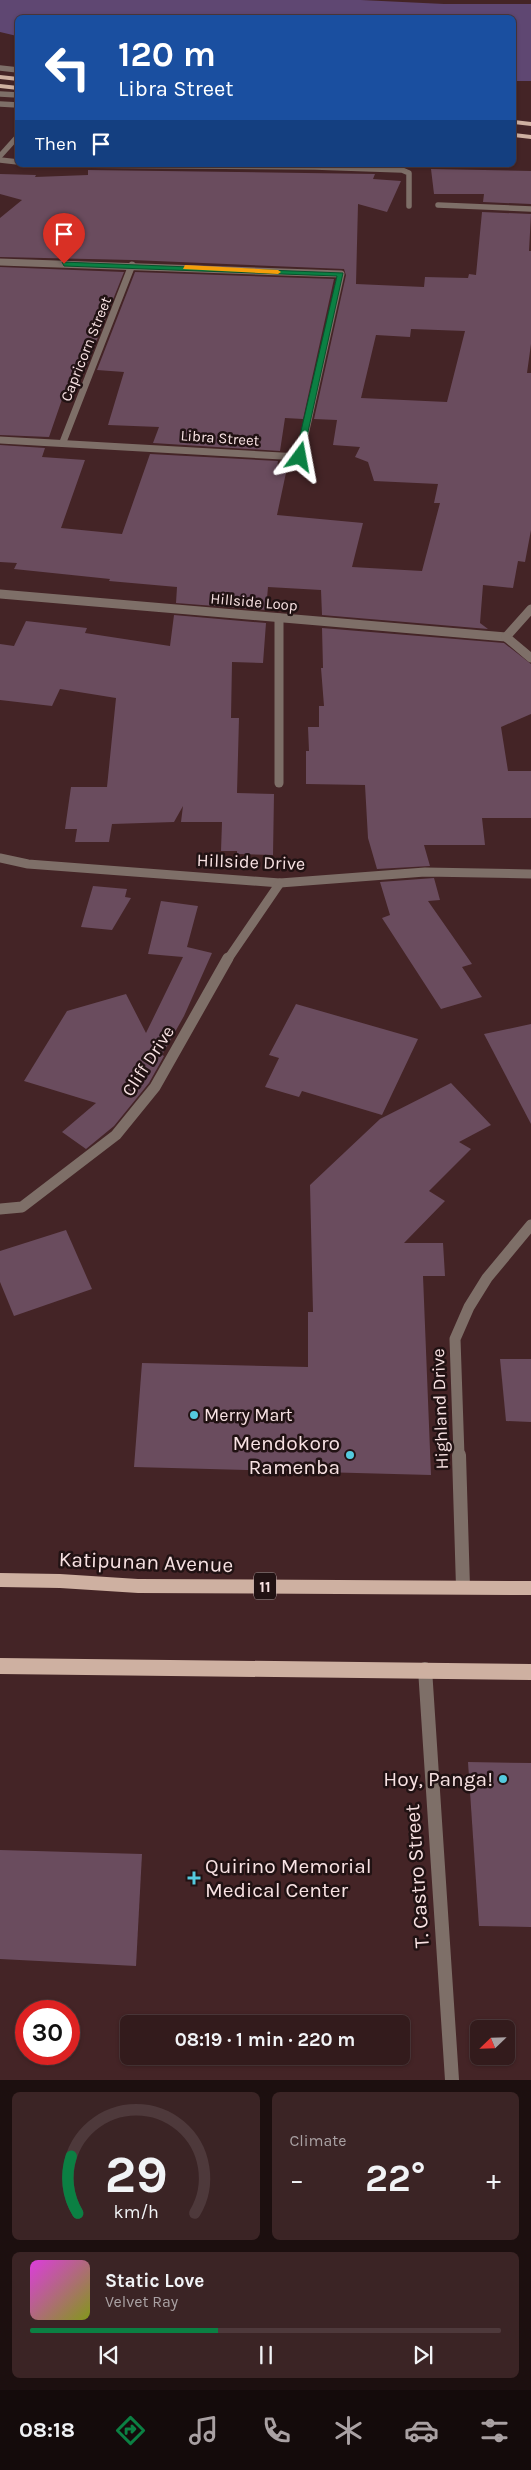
<!DOCTYPE html>
<meta charset="utf-8">
<style>
body{margin:0;font-family:Karla,sans-serif;background:#3b2425;color:#f1f3f6;height:100vh;display:flex;flex-direction:column;font-size:19px;white-space:nowrap}
*{box-sizing:border-box;margin:0}
p{font-size:16px;color:#a9a1a3}
.icon{flex:none;width:28px;height:28px;fill:none;stroke:currentColor;stroke-width:2;stroke-linecap:round;stroke-linejoin:round}
.map{position:relative;height:2080px;overflow:hidden}
.details{display:flex;flex-direction:column;gap:12px;padding:12px;background:#1c0f0f;flex:1}
.details>*{flex:none}
.banner{position:absolute;left:15px;top:15px;width:501px;height:152px;border-radius:8px;box-shadow:0 1px 4px #0004,0 0 0 1px #4e393b;background:#1a4fa0;color:#fff;overflow:hidden}
.needle{width:32px;rotate:247deg}
.tools{position:absolute;left:470px;top:2020px;display:grid;gap:10px}
.tools a{display:grid;place-items:center;width:45px;height:45px;border-radius:8px;background:#331b1c;box-shadow:0 1px 4px #0004,0 0 0 1px #4e393b;font-size:25px}
.speed{position:absolute;left:15px;top:2000px;display:flex;gap:10px;font-size:25px;font-weight:700;text-align:center}
.speed>*{display:grid;place-content:center;width:65px;height:65px;border-radius:50%;background:#331b1c;box-shadow:0 1px 4px #0004,0 0 0 1px #4e393b;line-height:1}
.speed .limit{border:8px solid #d22;background:#fff;color:#111}
.pin{position:absolute;display:grid;place-items:center;width:42px;height:42px;color:#fff;margin:-51px -21px;border-radius:50% 50% 50% 0;rotate:-45deg;box-shadow:0 0 5px #0007}
.pin .icon{rotate:45deg}
.me{position:absolute;width:55px;margin:-28px;rotate:13deg;stroke-linejoin:round;filter:drop-shadow(0 0 4px #0008)}
.turn{display:flex;align-items:center;gap:18px;height:105px;padding:0 20px;font-size:22px}
.turn .icon{width:65px;height:65px;stroke-width:2.5}
.turn b{display:block;font-size:35px;line-height:42px}
.then{display:flex;align-items:center;height:48px;padding:0 20px;background:#0003;gap:10px;font-size:19px}
.big{font-size:38px;font-weight:700;line-height:1.1}
.details .widget{flex:1;display:flex;flex-direction:column;justify-content:center;gap:8px;min-width:0;padding:0 18px;border-radius:8px;background:#3b2425}
.details .dial{align-items:center;gap:0}
.dial svg{height:130px;overflow:visible;fill:none;stroke:#4e393b;stroke-width:7;stroke-linecap:round;text-anchor:middle}
.dial text{fill:#f1f3f6;stroke:none}
.song{display:flex;align-items:center;gap:15px}
.cover{width:60px;height:60px;border-radius:8px;background:linear-gradient(135deg,hsl(300 70% 55%),hsl(70 70% 35%))}
.played{height:5px;border-radius:2px;background:linear-gradient(90deg,#0b8043 40%,#4e393b 40%)}
.keys{display:flex;justify-content:space-around;direction:ltr}
.heat{display:flex;justify-content:space-between;align-items:center;font-size:28px;direction:ltr}
.details .tiles{flex:1;display:grid;gap:12px;grid-template-columns:1fr 1fr}
.widget:last-child{grid-column:span 2}
.trip{position:absolute;left:120px;top:2015px;width:290px;height:50px;border-radius:8px;background:#331b1c;box-shadow:0 1px 4px #0004,0 0 0 1px #4e393b;font-weight:700;line-height:50px;text-align:center}
.tabs{display:flex;height:80px;justify-content:space-around;align-items:center;background:#140b0b;color:#a9a1a3}
.tabs .icon{width:35px;height:35px}
.tabs .current{color:#0b8043}
.tabs b{font-size:22px;color:#f1f3f6}
.map>svg:first-child{display:block}
.water{fill:#5f4772}
.building{fill:#6a4c5e;fill-rule:evenodd}
.lines{fill:none;stroke-linecap:round;stroke-linejoin:round}
.minor-far4{stroke:#7e6f68;stroke-width:5.5}
.minor-far3{stroke:#7e6f68;stroke-width:7}
.minor-far2{stroke:#7e6f68;stroke-width:9}
.minor-far1{stroke:#7e6f68;stroke-width:11}
.minor{stroke:#7e6f68;stroke-width:14}
.tertiary-far1{stroke:#7e6f68;stroke-width:5.5}
.tertiary{stroke:#7e6f68;stroke-width:14}
.primary{fill:#ceb0a1;fill-rule:evenodd}
.route{fill:#0b8043;stroke:#07532c}
.slow{fill:#f59e0b}
.poi-dot{fill:#54cade;stroke:#211213;stroke-width:2}
.labels{text-anchor:middle;dominant-baseline:central;stroke-width:5;stroke-linejoin:round;paint-order:stroke}
.far-street-label{font-size:15px;fill:#f8e2e3;stroke:#211213}
.shield{fill:#211213;stroke:#b8a4a5;stroke-width:1}
.shield-label{font-size:16px;font-weight:bold;fill:#f8e2e3}
.street-label{font-size:18px;fill:#f8e2e3;stroke:#211213}
.poi-label{font-size:18px;fill:#f8e2e3;stroke:#211213;text-anchor:start}
.near-poi-label{font-size:21px;fill:#f8e2e3;stroke:#211213;text-anchor:end}
.near-street-label{font-size:21px;fill:#f8e2e3;stroke:#211213}
</style>
<div class="map">
<svg width="531" height="2080" viewBox="0 0 531 2080">
<rect width="100%" height="100%" fill="#442426"/>
<path class="water" d="M0,0H361L444,4H531V81H514V18H18L17,36L0,32Z"/>
<g class="building">
<path d="M431,169L531,171V204L483,202L484,194H434Z"/>
<path d="M88,170L375,174L373,179L401,181L387,212L358,204L356,284L424,287L425,277L468,278L469,274L476,275L482,212L531,214L529,251H531V344L527,373H531V530L525,562L518,561L513,588L483,585L480,623L488,629L322,615L321,590L268,587L266,610L176,603L177,587L109,581L110,579L14,569L17,563L0,562V445L45,448L42,457L85,460L61,528L122,534L150,454L278,461L277,467L287,468L277,515L363,523L352,567L422,571L440,503H434L438,484L374,481L368,462L355,457L360,447L333,445L337,420L314,419L346,275L344,269L132,260L0,257V218L22,200L0,194V174L36,175L35,177L88,175ZM411,329L465,331L447,402L361,398L376,335L410,337Z"/>
<path d="M0,267L124,272L85,370L76,369L70,385H67L49,437L0,435Z"/>
<path d="M135,272L334,279L303,419L285,418L280,451L153,443L159,427L108,425L124,372L97,370Z"/>
<path d="M174,615L266,623L263,663L232,662L231,718H239L237,793L274,794L273,855L237,854V851H221L222,822H181L183,806L174,822L112,824L109,842H75L77,829H65L71,787H107L116,698L60,689L52,706L0,700V644L14,646L26,621L87,628L85,633L170,646Z"/>
<path d="M322,628L504,643L531,664V714L501,727L508,771H531V818H482L485,845H424L430,866L377,869L368,838L365,785L306,784V751H309L308,727H319V706H324L321,668H323Z"/>
<path d="M434,878L440,900L428,901L472,964L462,967L482,997L441,1009L382,918L390,915L380,882Z"/>
<path d="M93,886L127,889L125,897L131,898L112,930L81,927Z"/>
<path d="M161,901L198,906L187,947L212,953L184,1016L162,1055L164,1056L149,1083L114,1126L86,1149L62,1132L96,1103L24,1081L67,1011L126,994L146,1033L183,957L148,954Z"/>
<path d="M296,1004L418,1039L382,1115L302,1091L299,1097L265,1087L279,1058L269,1055Z"/>
<path d="M531,1024V1124L484,1034Z"/>
<path d="M451,1083L491,1125L459,1142L471,1149L429,1191L445,1201L404,1243H443L445,1276H423L431,1475L134,1467L142,1363L308,1367V1312H313L310,1185L380,1119Z"/>
<path d="M66,1230L92,1289L14,1316L0,1282V1251Z"/>
<path d="M500,1359H531V1422L506,1421Z"/>
<path d="M468,1762L531,1763V1927L479,1926Z"/>
<path d="M0,1850L142,1854L136,1966L0,1959Z"/>
</g>
<g class="lines">
<g class="minor-far4">
<path d="M0,104L18,105"/>
<path d="M0,156L18,136"/>
<path d="M0,160L18,162"/>
<path d="M58,165L315,167L402,170L409,173V206"/>
<path d="M438,205L531,209"/>
</g>
<g class="minor-far3">
<path d="M0,262L341,274L300,457L0,440"/>
<path d="M63,442L132,265"/>
</g>
<g class="minor-far2">
<path d="M0,594L506,637"/>
<path d="M279,618V783"/>
<path d="M506,637L531,609"/>
<path d="M506,637L531,658"/>
<path d="M0,858L28,864L280,883L425,872L531,874"/>
<path d="M228,959L280,883"/>
</g>
<g class="minor-far1">
<path d="M0,1209L22,1207L116,1135L155,1087L228,958"/>
<path d="M459,1456L455,1339L469,1307L487,1278L531,1225"/>
</g>
<path class="minor" d="M459,1455L463,1587"/>
<g class="tertiary-far1">
<path d="M0,68L18,70"/>
<path d="M0,94L18,95"/>
</g>
<path class="tertiary" d="M425,1669L452,2080"/>
<g class="primary">
<path d="M0,75L18,77V81L0,79Z"/>
<path d="M0,84L18,86V90L0,88Z"/>
<path d="M514,120L531,122V126L514,124Z"/>
<path d="M514,133L531,135V139L514,137Z"/>
<path d="M0,1573L60,1574L138,1579L531,1581V1595L138,1593L60,1588L0,1587Z"/>
<path d="M0,1658L531,1664V1680L0,1674Z"/>
</g>
</g>
<path class="route" d="M62,262L343,273L302,459L295,457L337,276L64,266Z"/>
<path class="slow" d="M185,265L278,270L281,272L278,274L183,269Z"/>
<g class="poi-dot">
<circle cx="194" cy="1415" r="5"/>
<circle cx="350" cy="1455" r="5"/>
<circle cx="503" cy="1779" r="5"/>
<path d="M191.5 1870.5h5v5h5v5h-5v5h-5v-5h-5v-5h5z"/>
</g>
<g class="labels">
<g class="far-street-label">
<text transform="translate(86 349) rotate(-68)">Capricorn Street</text>
<text transform="translate(220 438) rotate(4)">Libra Street</text>
<text transform="translate(254 602) rotate(5)">Hillside Loop</text>
</g>
<rect class="shield" x="254" y="1572.5" width="22" height="27" rx="4"/>
<g class="shield-label">
<text x="265" y="1586">11</text>
</g>
<g class="street-label">
<text transform="translate(251 862) rotate(2)">Hillside Drive</text>
<text transform="translate(148 1061) rotate(-57)">Cliff Drive</text>
<text transform="translate(440 1409) rotate(-92)">Highland Drive</text>
</g>
<g class="poi-label">
<text x="204" y="1415">Merry Mart</text>
</g>
<g class="near-poi-label">
<text x="340" y="1443">Mendokoro<tspan x="340" dy="24">Ramenba</tspan></text>
<text x="493" y="1779">Hoy, Panga!</text>
<text x="205" y="1866" text-anchor="start">Quirino Memorial<tspan x="205" dy="24">Medical Center</tspan></text>
</g>
<g class="near-street-label">
<text transform="translate(146 1562) rotate(2)">Katipunan Avenue</text>
<text transform="translate(417 1876) rotate(-94)">T. Castro Street</text>
</g>
</g>
</svg>
<div class="tools">
<a><svg class="needle" viewBox="-14 -14 28 28"><path d="M0-13l5 13h-10z" fill="#e53935"/><path d="M0 13l5-13h-10z" fill="#a9a1a3"/></svg></a>
</div>
<div class="speed"><div class="limit">30</div></div>
<div class="pin" style="left:64px;top:264px;background:#d93025"><svg class="icon" aria-label="arrive" viewBox="0 0 24 24"><path d="M6 21V4h12l-3 4 3 4H6"/></svg></div>
<svg class="me" style="left:300px;top:457px" viewBox="-20 -20 40 40"><path d="M0-17L14 15 0 8-14 15z" fill="#0b8043" stroke="#fff" stroke-width="4"/></svg>
<div class="trip">08:19 · 1 min · 220 m</div>
<div class="banner">
<div class="turn"><svg class="icon" aria-label="left" viewBox="0 0 24 24"><path d="M17 20v-9H6M10 6l-5 5 5 5"/></svg><div><b>120 m</b>Libra Street</div></div>
<div class="then">Then<svg class="icon" aria-label="arrive" viewBox="0 0 24 24"><path d="M6 21V4h12l-3 4 3 4H6"/></svg></div>
</div>
</div>
<section class="details">
<div class="tiles">
<div class="widget dial"><svg viewBox="0 0 100 80">
<path d="M14 69A42 42 0 1 1 86 69"/>
<path d="M14 69A42 42 0 0 1 10 34" stroke="#0b8043"/>
<text x="50" y="56" font-size="32" font-weight="700">29</text>
<text x="50" y="72" font-size="11">km/h</text>
</svg></div>
<div class="widget"><p>Climate</p>
<div class="heat"><a>−</a><b class="big">22°</b><a>+</a></div>
</div>
<div class="widget">
<div class="song"><i class="cover"></i><div><b>Static Love</b><p>Velvet Ray</p></div></div>
<div class="played"></div>
<div class="keys"><svg class="icon" aria-label="previous" viewBox="0 0 24 24"><path d="M18 5L8 12l10 7zM5 5v14"/></svg><svg class="icon" aria-label="pause" viewBox="0 0 24 24"><path d="M8 5v14M16 5v14"/></svg><svg class="icon" aria-label="next" viewBox="0 0 24 24"><path d="M6 5l10 7-10 7zM19 5v14"/></svg></div>
</div>
</div>
</section>
<nav class="tabs">
<b>08:18</b>
<svg class="icon current" aria-label="directions" viewBox="0 0 24 24"><path d="M12 3l9 9-9 9-9-9zM9 14v-3h6M13 9l2 2-2 2"/></svg>
<svg class="icon" aria-label="music" viewBox="0 0 24 24"><path d="M9 18V5l10-2v13"/><circle cx="6" cy="18" r="3"/><circle cx="16" cy="16" r="3"/></svg>
<svg class="icon" aria-label="phone" viewBox="0 0 24 24"><path d="M5 4h4l2 5-3 2q2 4 5 5l2-3 5 2v4C11 20 4 13 5 4z"/></svg>
<svg class="icon" aria-label="climate" viewBox="0 0 24 24"><path d="M12 3v18M4 7l16 10M4 17L20 7"/></svg>
<svg class="icon" aria-label="car" viewBox="0 0 24 24"><path d="M5 17H2v-5l4-1 3-4h7l3 4 3 1v5h-3M9 17h6M6 11h13"/><circle cx="7" cy="17" r="2"/><circle cx="17" cy="17" r="2"/></svg>
<svg class="icon" aria-label="filters" viewBox="0 0 24 24"><path d="M4 7h16M4 17h16"/><circle cx="9" cy="7" r="2"/><circle cx="15" cy="17" r="2"/></svg>
</nav>
